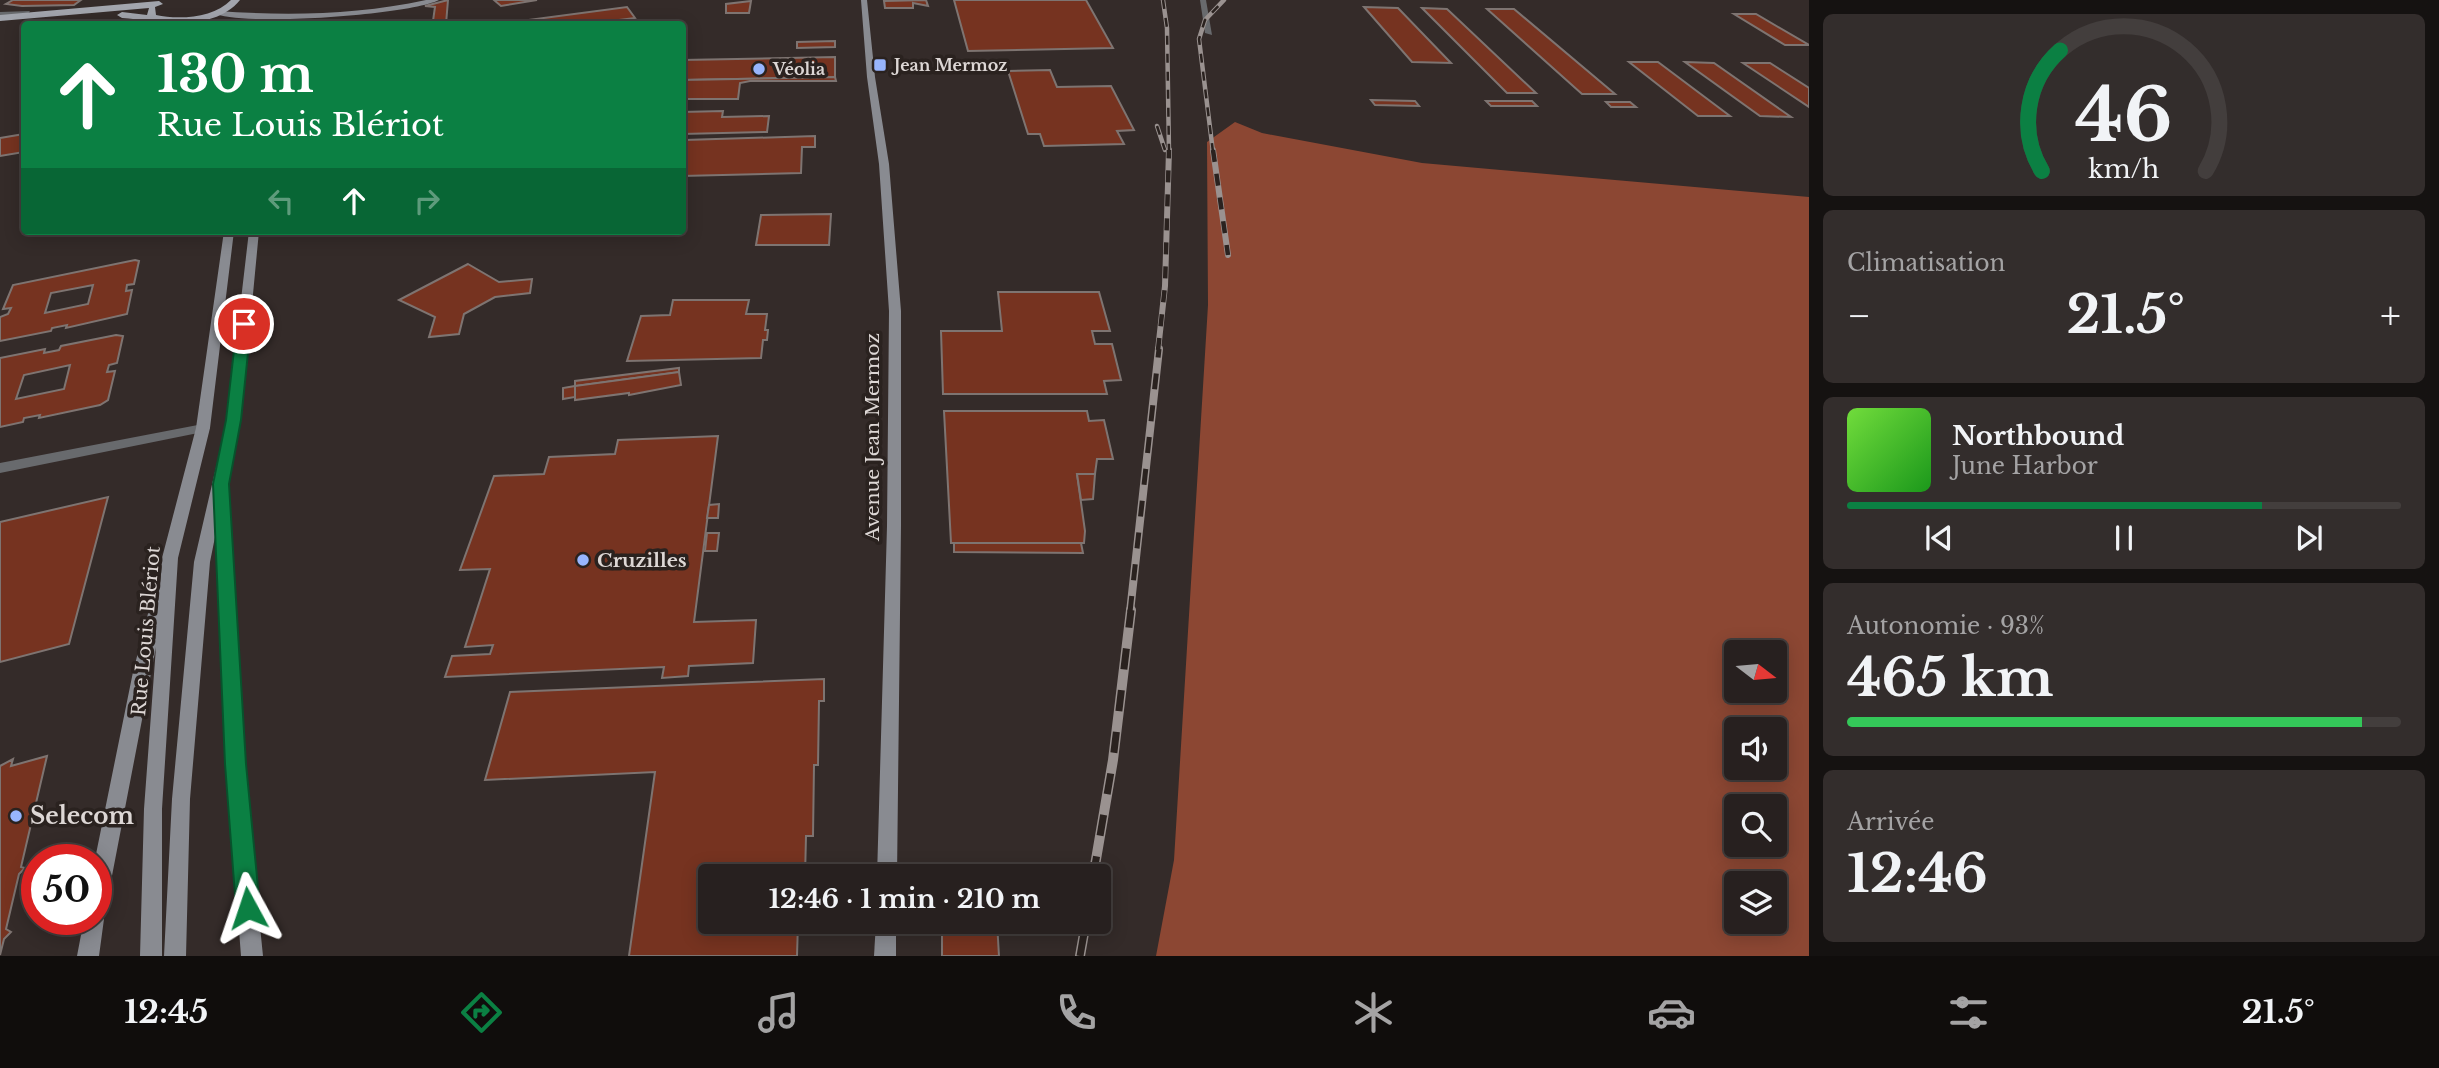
<!DOCTYPE html>
<html lang="fr">
<meta charset="utf-8">
<style>
body{margin:0;font-family:"Libre Baskerville",serif;background:#332d2c;color:#f1f3f6;height:100vh;display:flex;flex-direction:column;font-size:26px;white-space:nowrap}
*{box-sizing:border-box;margin:0}
p{font-size:23px;color:#a4a3a4}
.icon{flex:none;width:38px;height:38px;fill:none;stroke:currentColor;stroke-width:2;stroke-linecap:round;stroke-linejoin:round}
.map{position:relative;flex:1;overflow:hidden}
.details{display:flex;flex-direction:column;gap:14px;padding:14px;background:#151211;width:630px}
.details>*{flex:none}
.top-card{position:absolute;left:21px;top:21px;width:665px;height:214px;border-radius:7px;box-shadow:0 4px 18px #0003,0 0 0 2px #433e3d;background:#0b8043;color:#fff;overflow:hidden}
.needle{width:46px;rotate:106deg}
.tools{position:absolute;left:1724px;top:640px;display:grid;gap:14px}
.tools a{display:grid;place-items:center;width:63px;height:63px;border-radius:7px;background:#27201f;box-shadow:0 4px 18px #0003,0 0 0 2px #433e3d;font-size:35px}
.speed{position:absolute;left:21px;top:844px;display:flex;gap:14px;font-size:35px;font-weight:700;text-align:center}
.speed>*{display:grid;place-content:center;width:91px;height:91px;border-radius:50%;background:#27201f;box-shadow:0 4px 18px #0003,0 0 0 2px #433e3d;line-height:1}
.speed .limit{border:10px solid #d22;background:#fff;color:#111}
.pin{position:absolute;display:grid;place-items:center;width:60px;height:60px;color:#fff;margin:-30px;border:4px solid #fff;border-radius:50%;box-shadow:0 2px 7px #0007}
.me{position:absolute;width:77px;margin:-38px;rotate:355deg;stroke-linejoin:round;filter:drop-shadow(0 0 5px #0008)}
.turn{display:flex;align-items:center;gap:24px;height:147px;padding:0 21px;font-size:32px}
.turn .icon{width:91px;height:91px;stroke-width:2.5}
.turn b{display:block;font-size:49px;line-height:60px}
.lanes{display:flex;align-items:center;height:66px;padding:0 21px;background:#0003;justify-content:center;gap:35px;direction:ltr}
.lanes .off{opacity:.35}
.big{font-size:52px;font-weight:800;line-height:1.1}
.details .card{flex:1;display:flex;flex-direction:column;justify-content:center;gap:10px;min-width:0;padding:0 24px;border-radius:10px;background:#332d2c}
.details .dial{align-items:center;gap:0}
.dial svg{height:182px;overflow:visible;fill:none;stroke:#433e3d;stroke-width:7;stroke-linecap:round;text-anchor:middle}
.dial text{fill:#f1f3f6;stroke:none}
.song{display:flex;align-items:center;gap:21px}
.cover{width:84px;height:84px;border-radius:10px;background:linear-gradient(135deg,hsl(100 70% 55%),hsl(120 70% 35%))}
.played{height:7px;border-radius:4px;background:linear-gradient(90deg,#0b8043 75%,#433e3d 75%)}
.keys{display:flex;justify-content:space-around;direction:ltr}
.heat{display:flex;justify-content:space-between;align-items:center;font-size:38px;direction:ltr}
.charge{height:10px;border-radius:5px;background:linear-gradient(90deg,#34c759 93%,#433e3d 0)}
.trip{position:absolute;left:698px;top:864px;width:413px;height:70px;border-radius:7px;background:#27201f;box-shadow:0 4px 18px #0003,0 0 0 2px #433e3d;font-weight:800;line-height:70px;text-align:center}
.menu{display:flex;height:112px;justify-content:space-around;align-items:center;background:#100d0c;color:#a4a3a4}
.menu .icon{width:49px;height:49px}
.menu .on{color:#0b8043}
.menu b{font-size:32px;color:#f1f3f6}
main{display:flex;flex:1;min-height:0}
.map>svg:first-child{display:block}
.forest{fill:#8c4733;fill-rule:evenodd}
.building{fill:#763320;stroke:#7e7471;stroke-width:2;fill-rule:evenodd}
.lines{fill:none;stroke-linecap:round;stroke-linejoin:round}
.street{fill:#686a6d;fill-rule:evenodd}
.secondary{fill:#898b91;fill-rule:evenodd}
.primary{fill:#a2a5ad;fill-rule:evenodd}
.rail-far3-casing{stroke:#9a9290;stroke-width:4.5}
.rail-far2-casing{stroke:#9a9290;stroke-width:6}
.rail-far1-casing{stroke:#9a9290;stroke-width:8}
.rail-casing{stroke:#9a9290;stroke-width:10}
.rail-far3{stroke:#2a221f;stroke-width:2.5;stroke-dasharray:9;stroke-linecap:butt}
.rail-far2{stroke:#2a221f;stroke-width:4.5;stroke-dasharray:12;stroke-linecap:butt}
.rail-far1{stroke:#2a221f;stroke-width:5;stroke-dasharray:16;stroke-linecap:butt}
.rail{stroke:#2a221f;stroke-width:7;stroke-dasharray:21;stroke-linecap:butt}
.route{fill:#0b8043;stroke:#07532c;stroke-width:2}
.poi-dot{fill:#98b5fd;stroke:#2a221f;stroke-width:2.5}
.labels{text-anchor:middle;dominant-baseline:central;stroke-width:7;stroke-linejoin:round;paint-order:stroke}
.far-poi-label{font-size:16px;font-weight:bold;fill:#ddd7d5;stroke:#2a221f;text-anchor:start}
.street-label{font-size:19px;fill:#ddd7d5;stroke:#2a221f}
.poi-label{font-size:19px;font-weight:bold;fill:#ddd7d5;stroke:#2a221f;text-anchor:start}
.near-poi-label{font-size:23px;font-weight:bold;fill:#ddd7d5;stroke:#2a221f;text-anchor:start}
</style>
<main>
<div class="map">
<svg width="1809" height="956" viewBox="0 0 1809 956">
<rect width="100%" height="100%" fill="#342b29"/>
<path class="forest" d="M1235,122L1262,133L1422,163L1809,197V956H1156L1174,860L1208,305L1207,142ZM1736,653H1774V691H1736ZM1736,730H1774V768H1736ZM1736,807H1774V845H1736ZM1736,884H1774V922H1736Z"/>
<g class="building">
<path d="M81,0L74,5L22,6L6,4L13,0Z"/>
<path d="M448,0L446,24H393L433,21L435,7L425,6Z"/>
<path d="M494,0H537L501,6Z"/>
<path d="M926,0L928,6L913,3V8H885L884,1Z"/>
<path d="M954,0H1086L1113,48L968,51Z"/>
<path d="M751,1L749,13H726V4Z"/>
<path d="M627,7L635,18L587,24H524L521,21Z"/>
<path d="M1364,7L1398,8L1451,63L1412,62Z"/>
<path d="M1422,8L1447,9L1536,93H1507Z"/>
<path d="M1487,9H1514L1615,94H1582Z"/>
<path d="M1734,14H1756L1809,45H1785Z"/>
<path d="M835,41V47L797,48V42Z"/>
<path d="M835,57V77L682,80V60Z"/>
<path d="M1629,62H1658L1730,116H1698Z"/>
<path d="M1685,62L1714,63L1791,117L1760,116Z"/>
<path d="M1743,63H1770L1809,88V107Z"/>
<path d="M1050,70L1057,87L1111,86L1134,130L1117,131L1124,144L1044,146L1040,134H1028L1008,71Z"/>
<path d="M835,77L836,81H750L740,83L738,99H682V80Z"/>
<path d="M1371,100L1415,101L1419,106L1375,105Z"/>
<path d="M1486,101H1532L1537,106H1491Z"/>
<path d="M1606,102H1630L1636,107H1611Z"/>
<path d="M723,111L722,117L769,116L767,132L682,134V112Z"/>
<path d="M24,134V152L0,156V138Z"/>
<path d="M815,136V147H802L801,173L682,176L685,140Z"/>
<path d="M831,214L829,245H756L761,215Z"/>
<path d="M135,260L139,261L134,284L127,285L126,291L132,290L127,314L66,328L67,325L52,328L51,331L0,341V317L8,314L11,308L3,309L13,285ZM93,285L88,304L45,313L51,293Z"/>
<path d="M468,264L499,282L532,279L530,293L495,297L464,314L459,334L429,337L435,317L399,300Z"/>
<path d="M998,292H1099L1110,331H1092L1095,344H1112L1121,380L1104,381L1107,394H943L941,331H1002Z"/>
<path d="M673,300H749L746,314H767L765,330H768L767,340H763L761,358L627,361L641,316L670,315Z"/>
<path d="M116,335L123,336L117,363L109,365L107,372L115,371L108,400L100,405L39,418L40,415L24,418L23,422L0,427V358L45,349L44,353L59,350L61,346ZM70,365L64,389L16,399L24,375Z"/>
<path d="M679,368V372L575,386V381Z"/>
<path d="M679,372L681,385L629,395V393L575,400V386Z"/>
<path d="M575,386V397L563,399V388Z"/>
<path d="M944,411H1087L1089,421L1104,420L1113,459H1097L1095,474H1077L1085,531L1084,543H951Z"/>
<path d="M718,436L694,622L756,620L753,663L689,666L688,676L662,678L664,667L445,677L452,656L490,654L493,645L465,647L490,569L460,570L494,476L544,474L549,457L615,454L618,440Z"/>
<path d="M1077,474H1095L1093,499L1081,500Z"/>
<path d="M108,497L69,644L0,662V522Z"/>
<path d="M719,504L718,518H707L709,505Z"/>
<path d="M707,533H719L717,551H705Z"/>
<path d="M954,543H1081L1083,553L954,552Z"/>
<path d="M824,679V701H819L818,765H814L813,836H806L805,877H710V922H798L797,956H629L655,772L485,780L510,692Z"/>
<path d="M47,756L21,867L25,868L19,874L6,929L11,932L4,939L0,955V766L13,759L11,766Z"/>
<path d="M942,922H997L999,956H942Z"/>
</g>
<g class="lines">
<g class="street">
<path d="M1200,0H1206L1212,35L1205,33Z"/>
<path d="M30,11L27,15L0,16V12Z"/>
<path d="M203,424L208,425L210,428L208,431L0,473V463Z"/>
</g>
<g class="secondary">
<path d="M426,0H439C410,15 242,27 213,13L217,11C287,16 357,15 426,0Z"/>
<path d="M861,0H867L875,77L889,164L901,311V526L897,877H877L887,526L889,311L879,164L867,77Z"/>
<path d="M224,231H234L210,428L178,558L162,809V956H140L144,809L156,647L106,907L102,915L104,919L99,956H77L84,919H96L95,859L133,672L153,594L155,590L160,588L162,558L196,428Z"/>
<path d="M249,231H259L241,420L223,499L229,504L246,788L263,956H241L228,788L216,532L210,562L190,799L186,956H164L172,799L194,562L227,420Z"/>
<path d="M876,922H896V956H874Z"/>
</g>
<path class="primary" d="M231,0H240C213,33 159,21 122,18L117,15L122,12L147,15L149,8L0,21V15L159,1L163,4L155,7L156,15C179,20 214,18 231,0Z"/>
<g class="rail-far3-casing">
<g id="rail-far3">
<path d="M1163,0L1167,28L1169,152"/>
<path d="M1157,126L1165,150"/>
<path d="M1213,152L1199,39L1205,20L1224,0"/>
</g>
</g>
<g class="rail-far2-casing">
<g id="rail-far2">
<path d="M1213,150L1228,255"/>
<path d="M1158,350L1165,286L1169,150"/>
</g>
</g>
<g class="rail-far1-casing">
<path id="rail-far1" d="M1130,612L1159,349"/>
</g>
<g class="rail-casing">
<g id="rail">
<path d="M1093,877L1113,760L1131,610"/>
<path d="M1080,956L1086,922"/>
</g>
</g>
<use href="#rail-far3" class="rail-far3"/>
<use href="#rail-far2" class="rail-far2"/>
<use href="#rail-far1" class="rail-far1"/>
<use href="#rail" class="rail"/>
</g>
<path class="route" d="M244,320L251,324L241,420L229,484L246,764L260,908L256,916L248,920L240,916L236,908L225,764L213,484L226,420L237,324Z"/>
<g class="poi-dot">
<rect x="873" y="58" width="14" height="14" rx="3.5"/>
<circle cx="759" cy="69" r="7"/>
<circle cx="583" cy="560" r="7"/>
<circle cx="16" cy="816" r="7"/>
</g>
<g class="labels">
<g class="far-poi-label">
<text x="894" y="65">Jean Mermoz</text>
<text x="773" y="69">Véolia</text>
</g>
<g class="street-label">
<text transform="translate(872 437) rotate(-90)">Avenue Jean Mermoz</text>
<text transform="translate(146 631) rotate(-85)">Rue Louis Blériot</text>
</g>
<g class="poi-label">
<text x="597" y="560">Cruzilles</text>
</g>
<g class="near-poi-label">
<text x="30" y="816">Selecom</text>
</g>
</g>
</svg>
<div class="tools">
<a><svg class="needle" viewBox="-14 -14 28 28"><path d="M0-13l5 13h-10z" fill="#e53935"/><path d="M0 13l5-13h-10z" fill="#a4a3a4"/></svg></a>
<a><svg class="icon" aria-label="sound" viewBox="0 0 24 24"><path d="M4 9h4l5-4v14l-5-4H4zM17 9q2 3 0 6"/></svg></a>
<a><svg class="icon" aria-label="search" viewBox="0 0 24 24"><circle cx="10" cy="10" r="6"/><path d="M15 15l6 6"/></svg></a>
<a><svg class="icon" aria-label="layers" viewBox="0 0 24 24"><path d="M12 4l9 5-9 5-9-5zM3 14l9 5 9-5"/></svg></a>
</div>
<div class="speed"><div class="limit">50</div></div>
<div class="pin" style="left:244px;top:324px;background:#d93025"><svg class="icon" aria-label="arrive" viewBox="0 0 24 24"><path d="M6 21V4h12l-3 4 3 4H6"/></svg></div>
<svg class="me" style="left:248px;top:908px" viewBox="-20 -20 40 40"><path d="M0-17L14 15 0 8-14 15z" fill="#0b8043" stroke="#fff" stroke-width="4"/></svg>
<div class="trip">12:46 · 1 min · 210 m</div>
<div class="top-card">
<div class="turn"><svg class="icon" aria-label="ahead" viewBox="0 0 24 24"><path d="M12 20V5M6 11l6-6 6 6"/></svg><div><b>130 m</b>Rue Louis Blériot</div></div>
<div class="lanes"><svg class="icon off" aria-label="left" viewBox="0 0 24 24"><path d="M17 20v-9H6M10 6l-5 5 5 5"/></svg><svg class="icon" aria-label="ahead" viewBox="0 0 24 24"><path d="M12 20V5M6 11l6-6 6 6"/></svg><svg class="icon off" aria-label="right" viewBox="0 0 24 24"><path d="M7 20v-9h11M14 6l5 5-5 5"/></svg></div>
</div>
</div>
<section class="details">
<div class="card dial"><svg viewBox="0 0 100 80">
<path d="M14 69A42 42 0 1 1 86 69"/>
<path d="M14 69A42 42 0 0 1 22 16" stroke="#0b8043"/>
<text x="50" y="56" font-size="32" font-weight="700">46</text>
<text x="50" y="72" font-size="11">km/h</text>
</svg></div>
<div class="card"><p>Climatisation</p>
<div class="heat"><a>−</a><b class="big">21.5°</b><a>+</a></div>
</div>
<div class="card">
<div class="song"><i class="cover"></i><div><b>Northbound</b><p>June Harbor</p></div></div>
<div class="played"></div>
<div class="keys"><svg class="icon" aria-label="previous" viewBox="0 0 24 24"><path d="M18 5L8 12l10 7zM5 5v14"/></svg><svg class="icon" aria-label="pause" viewBox="0 0 24 24"><path d="M8 5v14M16 5v14"/></svg><svg class="icon" aria-label="next" viewBox="0 0 24 24"><path d="M6 5l10 7-10 7zM19 5v14"/></svg></div>
</div>
<div class="card"><p>Autonomie · 93%</p><b class="big">465 km</b><div class="charge"></div></div>
<div class="card"><p>Arrivée</p><b class="big">12:46</b></div>
</section>
</main>
<nav class="menu">
<b>12:45</b>
<svg class="icon on" aria-label="directions" viewBox="0 0 24 24"><path d="M12 3l9 9-9 9-9-9zM9 14v-3h6M13 9l2 2-2 2"/></svg>
<svg class="icon" aria-label="music" viewBox="0 0 24 24"><path d="M9 18V5l10-2v13"/><circle cx="6" cy="18" r="3"/><circle cx="16" cy="16" r="3"/></svg>
<svg class="icon" aria-label="phone" viewBox="0 0 24 24"><path d="M5 4h4l2 5-3 2q2 4 5 5l2-3 5 2v4C11 20 4 13 5 4z"/></svg>
<svg class="icon" aria-label="climate" viewBox="0 0 24 24"><path d="M12 3v18M4 7l16 10M4 17L20 7"/></svg>
<svg class="icon" aria-label="car" viewBox="0 0 24 24"><path d="M5 17H2v-5l4-1 3-4h7l3 4 3 1v5h-3M9 17h6M6 11h13"/><circle cx="7" cy="17" r="2"/><circle cx="17" cy="17" r="2"/></svg>
<svg class="icon" aria-label="filters" viewBox="0 0 24 24"><path d="M4 7h16M4 17h16"/><circle cx="9" cy="7" r="2"/><circle cx="15" cy="17" r="2"/></svg>
<b>21.5°</b>
</nav>
